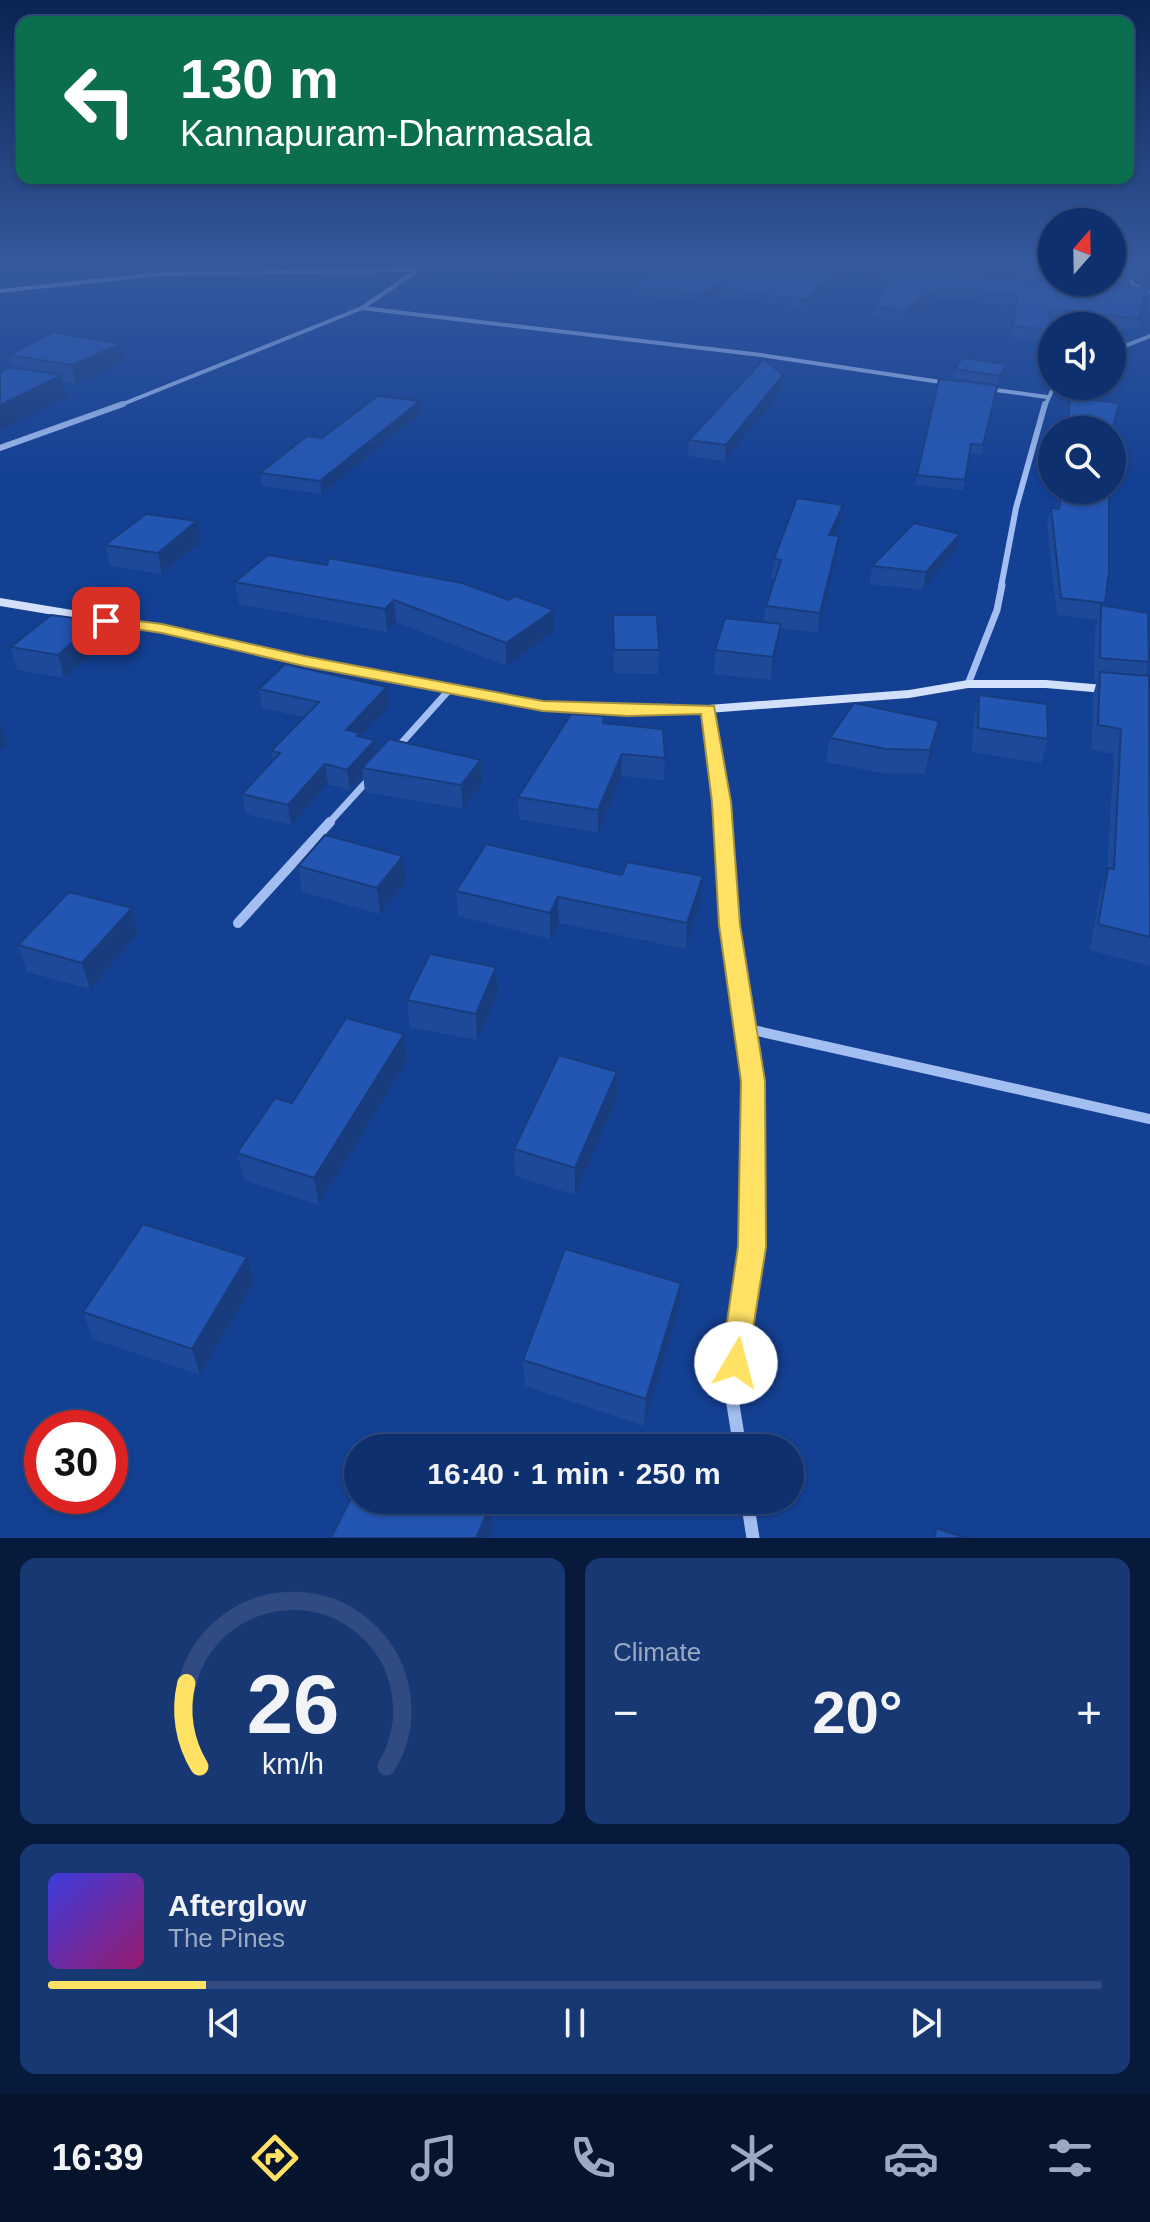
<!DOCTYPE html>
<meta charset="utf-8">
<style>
body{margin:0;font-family:Arial,sans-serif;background:#183873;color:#f1f3f6;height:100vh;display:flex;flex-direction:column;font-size:30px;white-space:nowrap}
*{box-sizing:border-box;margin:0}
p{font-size:26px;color:#9ba9c2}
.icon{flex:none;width:44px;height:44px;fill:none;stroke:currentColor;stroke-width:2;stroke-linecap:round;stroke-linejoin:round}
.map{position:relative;height:1538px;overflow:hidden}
.details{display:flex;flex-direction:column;gap:20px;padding:20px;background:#081a3c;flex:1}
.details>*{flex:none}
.guide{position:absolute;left:16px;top:16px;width:1118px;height:168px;border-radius:16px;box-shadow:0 2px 6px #0004,0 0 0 2px #2f4b81;background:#0b6e4f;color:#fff;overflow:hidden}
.needle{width:52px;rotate:20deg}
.tools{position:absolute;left:1038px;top:208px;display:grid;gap:16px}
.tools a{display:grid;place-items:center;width:88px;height:88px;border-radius:50%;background:#0f306e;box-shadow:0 2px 6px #0004,0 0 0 2px #2f4b81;font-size:40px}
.speed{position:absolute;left:24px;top:1410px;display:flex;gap:16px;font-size:40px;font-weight:700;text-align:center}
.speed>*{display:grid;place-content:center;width:104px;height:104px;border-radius:50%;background:#0f306e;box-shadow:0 2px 6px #0004,0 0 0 2px #2f4b81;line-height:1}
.speed .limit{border:12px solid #d22;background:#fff;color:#111}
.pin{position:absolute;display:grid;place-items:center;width:68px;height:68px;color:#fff;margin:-34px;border-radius:16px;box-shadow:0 4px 12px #0006}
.me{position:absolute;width:88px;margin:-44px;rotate:8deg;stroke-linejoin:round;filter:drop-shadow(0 0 6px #0008)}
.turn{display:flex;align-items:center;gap:28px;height:168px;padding:0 32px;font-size:36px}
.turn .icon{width:104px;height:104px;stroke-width:2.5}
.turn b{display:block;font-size:56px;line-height:68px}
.big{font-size:60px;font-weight:700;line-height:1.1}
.details .tile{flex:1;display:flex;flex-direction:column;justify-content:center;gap:12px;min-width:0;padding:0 28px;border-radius:16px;background:#183873}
.details .dial{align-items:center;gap:0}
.dial svg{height:208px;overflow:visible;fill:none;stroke:#2f4b81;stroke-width:7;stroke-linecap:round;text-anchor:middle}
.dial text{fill:#f1f3f6;stroke:none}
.song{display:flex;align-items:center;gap:24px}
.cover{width:96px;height:96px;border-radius:12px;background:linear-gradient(135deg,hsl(240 70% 55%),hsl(320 70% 35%))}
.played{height:8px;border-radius:4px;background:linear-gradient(90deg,#ffe164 15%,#2f4b81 15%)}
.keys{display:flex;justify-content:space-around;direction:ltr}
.heat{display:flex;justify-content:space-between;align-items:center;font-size:44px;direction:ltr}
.details .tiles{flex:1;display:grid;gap:20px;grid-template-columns:1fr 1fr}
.tile:last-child{grid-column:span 2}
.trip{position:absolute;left:344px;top:1434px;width:460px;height:80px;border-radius:40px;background:#0f306e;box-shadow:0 2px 6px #0004,0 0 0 2px #2f4b81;font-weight:700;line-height:80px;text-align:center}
.tab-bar{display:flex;height:128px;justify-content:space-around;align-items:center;background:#06132c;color:#9ba9c2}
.tab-bar .icon{width:56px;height:56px}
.tab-bar .current{color:#ffe164}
.tab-bar b{font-size:36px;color:#f1f3f6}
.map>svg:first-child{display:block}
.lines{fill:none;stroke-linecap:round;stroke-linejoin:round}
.minor-far4{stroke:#a3bff1;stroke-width:4}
.minor-far3{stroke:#a3bff1;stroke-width:6}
.minor-far2{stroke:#a3bff1;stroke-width:7}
.minor-far1{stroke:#a3bff1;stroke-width:10}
.minor{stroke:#a3bff1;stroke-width:13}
.secondary{fill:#d2e0fc;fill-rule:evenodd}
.wall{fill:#1e4999}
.shaded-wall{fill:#183c7d}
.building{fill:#2355b2;stroke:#183c7d;stroke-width:2}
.route{fill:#ffe164;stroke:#a69241;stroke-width:2}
</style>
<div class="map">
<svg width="1150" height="1538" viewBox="0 0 1150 1538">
<rect width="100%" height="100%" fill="#144093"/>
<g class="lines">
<g class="minor-far4">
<path d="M1120,266L1134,285L1150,292"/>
<path d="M0,291L160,274L414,270"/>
<path d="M362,308L761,355L947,383"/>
<path d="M1112,351L1150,336"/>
<path d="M988,389L1047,397"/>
<path d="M118,406L362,308L424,266"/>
<path d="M1045,406L1054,386"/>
</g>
<g class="minor-far3">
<path d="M0,448L123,404"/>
<path d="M1001,587L1016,508L1045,404"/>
</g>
<g class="minor-far2">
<path d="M968,684L997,610L1002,585"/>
<path d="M708,709L723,824"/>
<path d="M397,748L450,689"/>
<path d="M328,824L369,779"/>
</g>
<g class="minor-far1">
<path d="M722,822L730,925L753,1081V1134"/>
<path d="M238,923L330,822"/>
<path d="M744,1028L1150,1119"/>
</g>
<g class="minor">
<path d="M740,1448L731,1392L752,1247L753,1132"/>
<path d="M747,1500L753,1538"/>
</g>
<path class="secondary" d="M0,598L162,625L304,657L543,702L627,706L708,705L909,690L968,680H1046L1150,689V697L1046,688H968L909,698L708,713L627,716L543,710L304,665L162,633L0,606Z"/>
</g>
<g class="wall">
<path d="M666,266H814L813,268L837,277L805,308L718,297V291L701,302L633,295V288Z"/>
<path d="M882,266H1052V282H1112V266L1131,277L1129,287L1139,319L1137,329L1049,319L1046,340L1011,337L1015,306L936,298L902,320L873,317L874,307L886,288L874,287L875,277Z"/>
<path d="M1126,266H1150V296L1149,288L1137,281Z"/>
<path d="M1148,288L1150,296V317L1146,298Z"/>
<path d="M9,355L125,361L76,383L63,381L67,397L12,367Z"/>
<path d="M1006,364L1004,373L998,385L954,378L955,369Z"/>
<path d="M783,375L782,390L725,461L688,456L689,440Z"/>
<path d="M995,397L981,455L969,453L963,490L915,485L917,475Z"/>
<path d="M1070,397L1112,430H1065Z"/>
<path d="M421,413L322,494L262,486L260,473L322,438Z"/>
<path d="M1058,490H1109V572L1104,606L1149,662L1145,676L1150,694V966L1090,950L1100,894L1107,870L1114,754L1092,750L1093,695L1097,681H1094L1095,628L1098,620L1057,615L1047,525L1051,508L1057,509Z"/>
<path d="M197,521L201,542L162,574L110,566L105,545Z"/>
<path d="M840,523L835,536H839L837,555L818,633L780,628L778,646L771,680L714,674L715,650L764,622L766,606L775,579L772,578L774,559Z"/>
<path d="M956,551L923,590L870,584L872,566Z"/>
<path d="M268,555L554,632L506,666L396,622L387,632L239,604L235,582Z"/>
<path d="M613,615L659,650L658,674L614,673Z"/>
<path d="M103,644L64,678L17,670L11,647Z"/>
<path d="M387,687L389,706L360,737L375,740L376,753L481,760L482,784L463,809L365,792L363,775L350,790L328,784L291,825L246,814L242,794L273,761L271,751L304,717L262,708L259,689Z"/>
<path d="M979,695L1048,739L1041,763L972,752L974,718Z"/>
<path d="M939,721L935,745L925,774L882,773L826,762L830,738Z"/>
<path d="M604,723L665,758L664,780L621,776L598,833L519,819L518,797Z"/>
<path d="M298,866L406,882L380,914L302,892Z"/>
<path d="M456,891L701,902L686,949L559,923L550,939L458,916Z"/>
<path d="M132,908L138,934L90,989L27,972L18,945Z"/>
<path d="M498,994L477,1040L410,1027L407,1000Z"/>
<path d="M407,1061L319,1205L244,1180L237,1153L292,1103Z"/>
<path d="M617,1099L575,1195L515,1176L514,1149Z"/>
<path d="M254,1284L200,1375L93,1339L83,1312Z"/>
<path d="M679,1310L644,1426L525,1386L523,1360Z"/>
</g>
<g class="shaded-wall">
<path d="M838,269L837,277L805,308L806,300Z"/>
<path d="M723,281L718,291L701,302L702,294Z"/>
<path d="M937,288L936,298L902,320L904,310Z"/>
<path d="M121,344L125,361L76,383L72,365Z"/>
<path d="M1006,364L1004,373L998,385L1000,376Z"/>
<path d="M62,375L67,397L0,431V405Z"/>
<path d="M783,375L782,390L725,461L726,445Z"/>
<path d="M420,401L421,413L322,494L320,481Z"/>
<path d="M843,505L840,523L827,554L829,535Z"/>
<path d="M197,521L201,542L162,574L158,553Z"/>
<path d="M960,534L956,551L923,590L926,572Z"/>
<path d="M839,536L837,555L818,633L820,613Z"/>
<path d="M394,600L396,622L387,632L385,609Z"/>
<path d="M554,610V632L506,666V643Z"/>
<path d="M97,621L103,644L64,678L58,655Z"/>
<path d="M781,624L778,646L771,680L773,657Z"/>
<path d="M387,687L389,706L360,737L362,752L346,730Z"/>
<path d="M0,721L7,744L0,750Z"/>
<path d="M939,721L935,745L925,774L930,750Z"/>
<path d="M375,740L377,760L362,768L363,775L350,790L347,770Z"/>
<path d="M622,754L621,776L598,833V810Z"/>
<path d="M481,760L482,784L463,809L461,785Z"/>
<path d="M325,764L328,784L291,825L288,805Z"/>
<path d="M403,856L406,882L380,914L377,888Z"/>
<path d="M703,876L701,902L686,949L687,923Z"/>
<path d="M558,897L559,923L550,939V913Z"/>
<path d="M132,908L138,934L90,989L82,963Z"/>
<path d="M496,967L498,994L477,1040L476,1014Z"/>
<path d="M404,1034L407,1061L319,1205L314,1178Z"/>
<path d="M617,1072V1099L575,1195V1168Z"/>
<path d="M247,1257L254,1284L200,1375L192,1349Z"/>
<path d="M681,1283L679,1310L644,1426L646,1399Z"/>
<path d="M491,1504L493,1530L489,1538H476Z"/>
</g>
<g class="building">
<path d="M666,266H810V267L838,269L806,300L718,289L723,281L702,294L633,288Z"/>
<path d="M882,266H1052V273L966,269L964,274L968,277L1147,288L1139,319L1050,309L1049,330L1013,326L1017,296L937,288L904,310L874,307L891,279L875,277Z"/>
<path d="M1112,266H1123L1131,277L1112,276Z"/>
<path d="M1135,266H1150V278L1140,272Z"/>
<path d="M53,332L121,344L72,365L9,355Z"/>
<path d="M962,358L1006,364L1000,376L955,369Z"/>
<path d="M764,359L783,375L726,445L689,440Z"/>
<path d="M11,367L62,375L0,405V372Z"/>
<path d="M939,379L995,385L997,388L983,445L971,444L965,480L917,475Z"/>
<path d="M377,396L420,401L320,481L260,473L307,436L322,438Z"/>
<path d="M1070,397L1119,403L1112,431V430H1067Z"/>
<path d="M1061,490H1109V572L1105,603L1061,598L1051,508L1059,509Z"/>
<path d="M797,498L843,505L829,535L839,536L820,613L766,606L781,560L774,559Z"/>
<path d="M146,514L197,521L158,553L105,545Z"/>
<path d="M914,523L960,534L926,572L872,566Z"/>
<path d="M268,555L327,565L329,558L462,583L509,600L515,596L554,610L506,643L394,600L385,609L235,582Z"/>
<path d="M1101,605L1148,613L1149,662L1100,658Z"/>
<path d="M51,615L97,621L58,655L11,647Z"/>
<path d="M613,615H657L659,650H614Z"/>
<path d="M725,618L781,624L773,657L715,650Z"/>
<path d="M285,664L387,687L346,730L360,733L357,736L375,740L347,770L325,764L288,805L242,794L280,753L271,751L319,702L259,689Z"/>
<path d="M1100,672L1149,676L1150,937L1098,924L1108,868L1114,869L1121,729L1098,725Z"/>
<path d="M979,695L1047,704L1048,739L978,728Z"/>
<path d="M854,703L939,721L930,750L886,749L830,738Z"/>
<path d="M571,714L604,716L603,723L663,729L665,758L622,754L598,810L518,797Z"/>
<path d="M389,739L481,760L461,785L362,768Z"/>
<path d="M325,835L403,856L377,888L298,866Z"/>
<path d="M486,844L622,875L627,862L703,876L687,923L558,897L550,913L456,891Z"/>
<path d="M69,892L132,908L82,963L18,945Z"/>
<path d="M430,954L496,967L476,1014L407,1000Z"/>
<path d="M346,1018L404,1034L314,1178L237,1153L275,1098L292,1103Z"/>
<path d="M559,1055L617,1072L575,1168L514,1149Z"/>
<path d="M143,1224L247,1257L192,1349L83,1312Z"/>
<path d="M565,1249L681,1283L646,1399L523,1360Z"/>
<path d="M358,1484V1500H481L491,1504L476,1538H331Z"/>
<path d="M936,1528L966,1538H935Z"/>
</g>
<linearGradient id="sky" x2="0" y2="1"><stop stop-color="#0b2351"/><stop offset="0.55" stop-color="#34599e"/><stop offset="1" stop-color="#34599e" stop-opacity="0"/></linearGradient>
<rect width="1150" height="481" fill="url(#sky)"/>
<path class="route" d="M106,617L162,624L304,656L543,701L714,706L731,802L740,925L765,1081L766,1247L746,1373L736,1377L725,1373L721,1363L738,1247L741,1081L719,925L712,802L701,714L627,716L543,711L304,666L162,633L101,624V618Z"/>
</svg>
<div class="tools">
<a><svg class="needle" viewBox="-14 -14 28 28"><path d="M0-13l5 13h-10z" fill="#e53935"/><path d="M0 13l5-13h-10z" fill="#9ba9c2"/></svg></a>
<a><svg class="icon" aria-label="sound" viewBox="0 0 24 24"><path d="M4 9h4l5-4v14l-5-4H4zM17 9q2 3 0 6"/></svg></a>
<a><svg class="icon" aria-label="search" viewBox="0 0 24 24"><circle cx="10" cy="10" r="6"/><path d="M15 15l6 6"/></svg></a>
</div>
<div class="speed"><div class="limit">30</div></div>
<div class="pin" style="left:106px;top:621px;background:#d93025"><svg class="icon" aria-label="arrive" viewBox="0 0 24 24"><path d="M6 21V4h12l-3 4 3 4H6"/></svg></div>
<svg class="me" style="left:736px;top:1363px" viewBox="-20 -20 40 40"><circle r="19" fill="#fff"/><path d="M0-13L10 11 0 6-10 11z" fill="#ffe164"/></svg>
<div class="trip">16:40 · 1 min · 250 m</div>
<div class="guide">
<div class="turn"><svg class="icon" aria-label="left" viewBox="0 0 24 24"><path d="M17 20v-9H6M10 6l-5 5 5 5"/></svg><div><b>130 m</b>Kannapuram-Dharmasala</div></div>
</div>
</div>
<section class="details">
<div class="tiles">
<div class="tile dial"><svg viewBox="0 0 100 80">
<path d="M14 69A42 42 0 1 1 86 69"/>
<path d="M14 69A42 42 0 0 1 9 37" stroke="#ffe164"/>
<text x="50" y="56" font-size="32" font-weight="700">26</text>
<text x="50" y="72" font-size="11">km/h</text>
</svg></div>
<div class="tile"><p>Climate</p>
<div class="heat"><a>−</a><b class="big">20°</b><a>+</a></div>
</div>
<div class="tile">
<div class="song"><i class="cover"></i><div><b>Afterglow</b><p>The Pines</p></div></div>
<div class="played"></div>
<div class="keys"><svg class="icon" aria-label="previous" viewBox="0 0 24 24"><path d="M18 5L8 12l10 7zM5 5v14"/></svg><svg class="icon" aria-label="pause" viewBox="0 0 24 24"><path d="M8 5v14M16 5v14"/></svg><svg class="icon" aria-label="next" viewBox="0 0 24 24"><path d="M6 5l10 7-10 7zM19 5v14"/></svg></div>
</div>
</div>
</section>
<nav class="tab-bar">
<b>16:39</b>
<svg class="icon current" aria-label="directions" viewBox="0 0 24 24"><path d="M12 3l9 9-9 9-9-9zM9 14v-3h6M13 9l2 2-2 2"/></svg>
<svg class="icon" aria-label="music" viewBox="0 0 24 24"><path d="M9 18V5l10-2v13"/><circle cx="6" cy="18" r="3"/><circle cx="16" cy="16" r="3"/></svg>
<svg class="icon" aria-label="phone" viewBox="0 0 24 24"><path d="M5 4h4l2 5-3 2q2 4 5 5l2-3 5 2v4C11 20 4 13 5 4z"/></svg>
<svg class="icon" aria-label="climate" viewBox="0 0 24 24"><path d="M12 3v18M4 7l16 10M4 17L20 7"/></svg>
<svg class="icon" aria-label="car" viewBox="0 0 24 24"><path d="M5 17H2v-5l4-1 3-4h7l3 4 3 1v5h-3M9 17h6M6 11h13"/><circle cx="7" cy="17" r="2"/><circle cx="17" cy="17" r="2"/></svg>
<svg class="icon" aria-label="filters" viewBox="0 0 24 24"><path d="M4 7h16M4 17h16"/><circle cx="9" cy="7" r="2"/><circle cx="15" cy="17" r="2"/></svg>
</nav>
